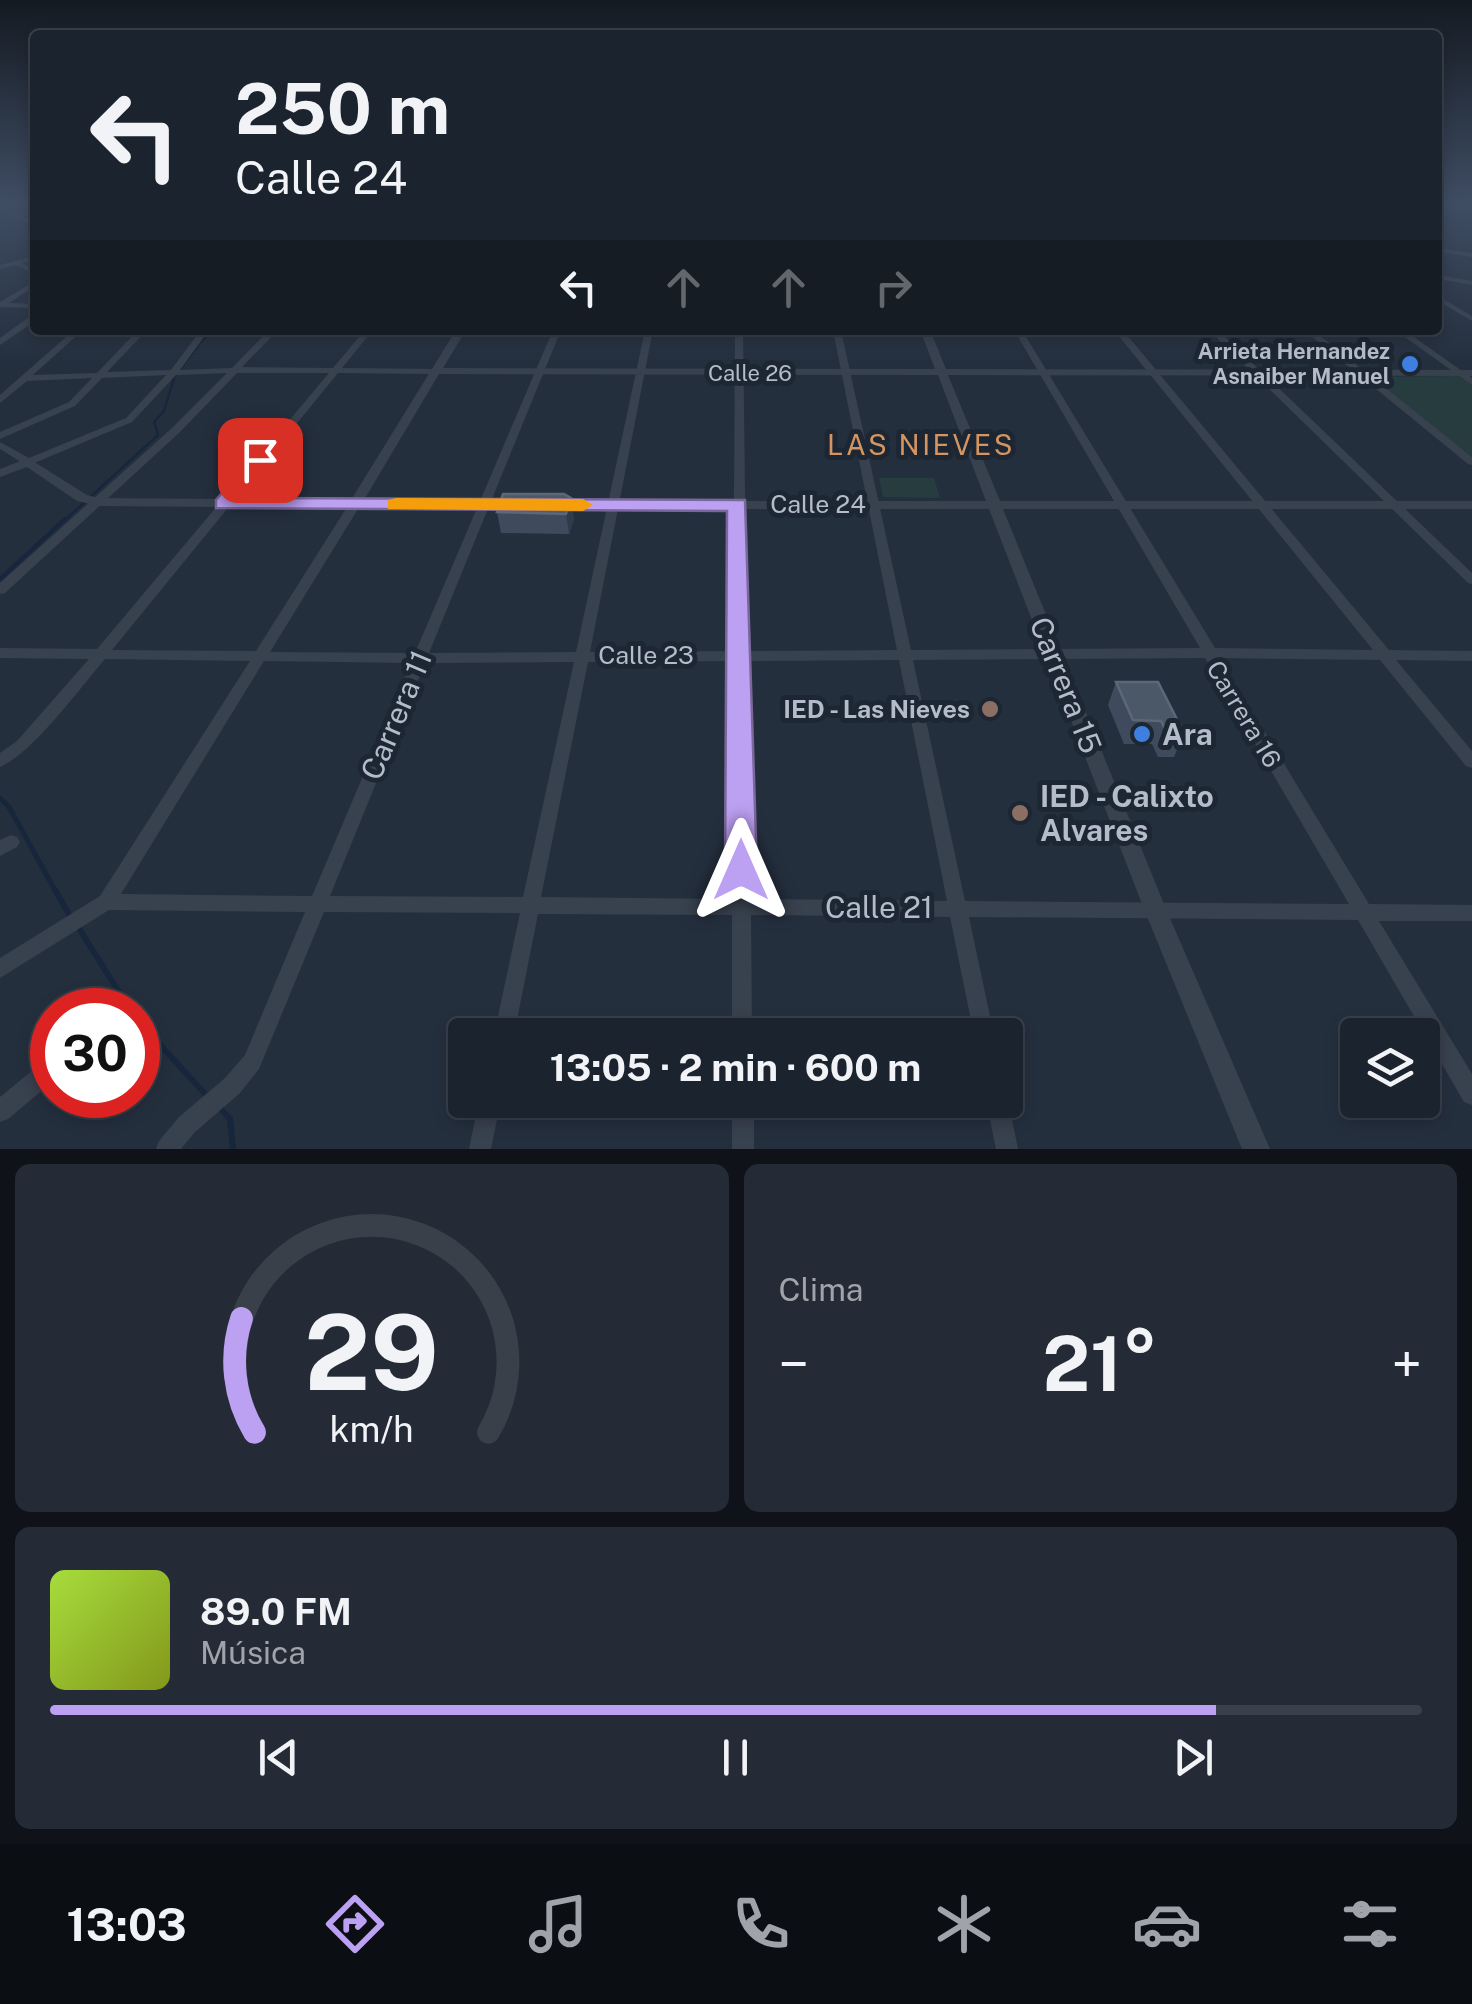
<!DOCTYPE html>
<html lang="es">
<meta charset="utf-8">
<style>
body{margin:0;font-family:"Public Sans",sans-serif;background:#242b36;color:#f1f3f6;height:100vh;display:flex;flex-direction:column;font-size:38px;white-space:nowrap}
*{box-sizing:border-box;margin:0}
p{font-size:32px;color:#a0a4aa}
.icon{flex:none;width:55px;height:55px;fill:none;stroke:currentColor;stroke-width:2;stroke-linecap:round;stroke-linejoin:round}
.map{position:relative;height:1149px;overflow:hidden}
.drawer{display:flex;flex-direction:column;gap:15px;padding:15px;background:#0f1319;flex:1}
.drawer>*{flex:none}
.hud{position:absolute;left:30px;top:30px;width:1412px;height:305px;border-radius:10px;box-shadow:0 5px 15px #0003,0 0 0 2px #39404a;background:#1b232e;color:#f1f3f6;overflow:hidden}
.controls{position:absolute;left:1340px;top:1018px;display:grid;gap:20px}
.controls a{display:grid;place-items:center;width:100px;height:100px;border-radius:10px;background:#1b232e;box-shadow:0 5px 15px #0003,0 0 0 2px #39404a;font-size:50px}
.speed{position:absolute;left:30px;top:988px;display:flex;gap:20px;font-size:50px;font-weight:700;text-align:center}
.speed>*{display:grid;place-content:center;width:130px;height:130px;border-radius:50%;background:#1b232e;box-shadow:0 5px 15px #0003,0 0 0 2px #39404a;line-height:1}
.speed .limit{border:15px solid #d22;background:#fff;color:#111}
.pin{position:absolute;display:grid;place-items:center;width:85px;height:85px;color:#fff;margin:-42px;border-radius:20px;box-shadow:0 5px 15px #0006}
.me{position:absolute;width:110px;margin:-55px;rotate:0deg;stroke-linejoin:round;filter:drop-shadow(0 0 8px #0008)}
.turn{display:flex;align-items:center;gap:35px;height:210px;padding:0 40px;font-size:45px}
.turn .icon{width:130px;height:130px;stroke-width:2.5}
.turn b{display:block;font-size:70px;line-height:85px}
.lanes{display:flex;align-items:center;height:95px;padding:0 40px;background:#0003;justify-content:center;gap:50px;direction:ltr}
.lanes .off{opacity:.35}
.big{font-size:75px;font-weight:700;line-height:1.1}
.drawer .card{flex:1;display:flex;flex-direction:column;justify-content:center;gap:15px;min-width:0;padding:0 35px;border-radius:15px;background:#242b36}
.drawer .dial{align-items:center;gap:0}
.dial svg{height:260px;overflow:visible;fill:none;stroke:#39404a;stroke-width:7;stroke-linecap:round;text-anchor:middle}
.dial text{fill:#f1f3f6;stroke:none}
.song{display:flex;align-items:center;gap:30px}
.cover{width:120px;height:120px;border-radius:15px;background:linear-gradient(135deg,hsl(80 70% 55%),hsl(70 70% 35%))}
.played{height:10px;border-radius:5px;background:linear-gradient(90deg,#bca0f2 85%,#39404a 85%)}
.keys{display:flex;justify-content:space-around;direction:ltr}
.heat{display:flex;justify-content:space-between;align-items:center;font-size:55px;direction:ltr}
.drawer .tiles{flex:1;display:grid;gap:15px;grid-template-columns:1fr 1fr}
.card:last-child{grid-column:span 2}
.trip{position:absolute;left:448px;top:1018px;width:575px;height:100px;border-radius:10px;background:#1b232e;box-shadow:0 5px 15px #0003,0 0 0 2px #39404a;font-weight:700;line-height:100px;text-align:center}
.menu{display:flex;height:160px;justify-content:space-around;align-items:center;background:#0b0e12;color:#a0a4aa}
.menu .icon{width:70px;height:70px}
.menu .on{color:#bca0f2}
.menu b{font-size:45px;color:#f1f3f6}
.map>svg:first-child{display:block}
.green{fill:#263c3f}
.lines{fill:none;stroke-linecap:round;stroke-linejoin:round}
.stream-far3{stroke:#17263c;stroke-width:2.5}
.stream-far2{stroke:#17263c;stroke-width:4}
.stream-far1{stroke:#17263c;stroke-width:5}
.stream{stroke:#17263c;stroke-width:6}
.minor{fill:#38414e;fill-rule:evenodd}
.tertiary{fill:#38414e;fill-rule:evenodd}
.wall{fill:#3f4b5c}
.shaded-wall{fill:#2f3b4b}
.building{fill:#4b5868;stroke:#5c6777;stroke-width:2.5}
.route{fill:#bca0f2;stroke:#7a689d;stroke-width:2.5}
.slow{fill:#f59e0b}
.shop-dot{fill:#3f7fe0;stroke:#1d2633;stroke-width:4}
.education-dot{fill:#8d6e63;stroke:#1d2633;stroke-width:4}
.labels{text-anchor:middle;dominant-baseline:central;stroke-width:10;stroke-linejoin:round;paint-order:stroke}
.far-poi-label{font-size:22px;font-weight:bold;fill:#b4bcc9;stroke:#1d2633;text-anchor:end}
.far-street-label{font-size:22px;fill:#b4bcc9;stroke:#1d2633}
.street-label{font-size:25px;fill:#b4bcc9;stroke:#1d2633}
.poi-label{font-size:25px;font-weight:bold;fill:#b4bcc9;stroke:#1d2633;text-anchor:end}
.neighbourhood-label{font-size:28px;letter-spacing:2.5px;fill:#d59563;stroke:#1d2633}
.near-street-label{font-size:30px;fill:#b4bcc9;stroke:#1d2633}
.near-poi-label{font-size:30px;font-weight:bold;fill:#b4bcc9;stroke:#1d2633;text-anchor:start}
</style>
<div class="map">
<svg width="1472" height="1149" viewBox="0 0 1472 1149">
<rect width="100%" height="100%" fill="#242f3e"/>
<g class="green">
<path d="M1459,376L1472,385V457L1370,377Z"/>
<path d="M879,478H934L940,498L883,497Z"/>
</g>
<g class="lines">
<path class="stream-far3" d="M63,522L158,435L154,422L164,411L175,375L211,330"/>
<path class="stream-far2" d="M0,579L65,519"/>
<path class="stream-far1" d="M0,798L9,807L56,892"/>
<g class="stream">
<path d="M55,890L71,918"/>
<path d="M77,925L130,1010"/>
<path d="M138,1021L209,1098"/>
<path d="M220,1108L230,1119L233,1149"/>
</g>
<g class="minor">
<path d="M0,206H4L35,222V227L0,208Z"/>
<path d="M1438,248L1472,253V257L1438,252Z"/>
<path d="M35,256V260L22,263L35,269V274L15,265L0,269V265Z"/>
<path d="M1438,275L1472,281V285L1438,279Z"/>
<path d="M35,281V286L9,303L35,304V308L0,307V302Z"/>
<path d="M1438,296L1472,316V321L1438,301Z"/>
<path d="M32,315H35V321L0,345V338Z"/>
<path d="M74,330H83L33,375L97,373L138,330H147L107,372L171,370L201,330H209L180,370L232,368L269,330H278L242,367L333,368L365,330H373L342,368L437,369L438,371L434,374L338,373L112,650L256,651L349,504L355,501L361,504L270,652L415,653L553,330H561L429,653L576,652L645,330H653L590,652L733,651L735,330H743L747,651L897,650L833,330H841L911,650L1200,648L1017,335L926,334L922,332L924,330H1218L1472,573V584L1468,583L1214,335H1127L1389,650L1472,651V661L1396,660L1472,751V768L1466,766L1380,660L1220,658L1369,904L1472,905V921H1379L1472,1074V1105L1464,1102L1358,920L969,917L994,1035H974L950,917L751,915L752,1035H732V915L538,914L514,1035H494L520,913L324,912L259,1069L240,1093L194,1133L181,1149H156L159,1141L179,1117L225,1078L245,1055L305,912L109,910L0,978V958L100,896L250,661L105,659C80,688 33,753 0,767V753L17,741L89,659L0,658V648L97,649L329,373H237L180,432L5,593L0,594V583L172,428L227,373L176,375L132,422L32,464H24L0,449V442L29,458L126,418L166,375L102,378L75,406L0,439V432L69,402L92,378L27,381L0,403V395ZM1025,335H1118L1373,650L1215,648ZM1205,658L1349,904L965,901L913,660ZM899,660L947,901L751,899L747,661ZM264,661L411,663L312,896L121,894ZM733,661L732,899L541,897L588,662ZM574,662L523,897L330,896L425,663Z"/>
<path d="M1304,330H1313L1472,457V465L1468,464Z"/>
<path d="M1395,330H1404L1472,378V385Z"/>
<path d="M11,835L17,837L20,842L17,847L0,856V840Z"/>
<path d="M52,1058V1082L8,1119L0,1122V1097L44,1061Z"/>
<path d="M1005,1093L1008,1100L1018,1149H996L986,1100H1005Z"/>
<path d="M479,1100H501L491,1149H469Z"/>
<rect x="732" y="1100" width="22" height="49"/>
</g>
<g class="tertiary">
<path d="M11,202H23L0,209V205Z"/>
<path d="M456,330H466L443,368L935,369L920,330H930L946,369L1472,370V376L948,375L1000,501H1472V509H1003L1166,909L1270,1149H1242L1144,909L989,509H556L549,505L556,501H986L938,375L439,374L364,500L523,502L525,505L518,509L98,506L77,501L27,467L0,477V469L28,458L87,495L98,498L351,500Z"/>
</g>
</g>
<g class="wall">
<path d="M564,494L574,519L569,534L501,533L497,512Z"/>
<path d="M1116,682L1184,733L1174,757H1158L1152,744H1124L1108,705Z"/>
</g>
<path class="shaded-wall" d="M571,498L574,519L569,534L566,514Z"/>
<g class="building">
<path d="M503,494H564L571,498L566,514L497,512Z"/>
<path d="M1116,682H1158L1184,733H1167L1161,721L1133,720Z"/>
</g>
<linearGradient id="sky" x2="0" y2="1"><stop stop-color="#141a22"/><stop offset="0.56" stop-color="#3f4d63"/><stop offset="1" stop-color="#3f4d63" stop-opacity="0"/></linearGradient>
<rect width="1472" height="363" fill="url(#sky)"/>
<path class="route" d="M260,454L270,460L239,498L745,500L757,870L753,880L741,884L730,880L725,870L727,511L216,508V500L253,456Z"/>
<path class="slow" d="M396,498L583,499L593,505L583,511L388,509V500Z"/>
<g class="shop-dot">
<circle cx="1410" cy="364" r="10"/>
<circle cx="1142" cy="734" r="10"/>
</g>
<g class="education-dot">
<circle cx="990" cy="709" r="10"/>
<circle cx="1020" cy="813" r="10"/>
</g>
<g class="labels">
<g class="far-poi-label">
<text x="1390" y="351">Arrieta Hernandez<tspan x="1390" dy="25">Asnaiber Manuel</tspan></text>
</g>
<g class="far-street-label">
<text x="750" y="373">Calle 26</text>
</g>
<g class="street-label">
<text x="818" y="504">Calle 24</text>
<text x="646" y="655">Calle 23</text>
<text transform="translate(1244 714) rotate(59)">Carrera 16</text>
</g>
<g class="poi-label">
<text x="970" y="709">IED - Las Nieves</text>
</g>
<g class="neighbourhood-label">
<text x="921" y="444">LAS NIEVES</text>
</g>
<g class="near-street-label">
<text transform="translate(1066 685) rotate(68)">Carrera 15</text>
<text transform="translate(396 715) rotate(-67)">Carrera 11</text>
<text x="879" y="907">Calle 21</text>
</g>
<g class="near-poi-label">
<text x="1162" y="734">Ara</text>
<text x="1040" y="796">IED - Calixto<tspan x="1040" dy="34">Alvares</tspan></text>
</g>
</g>
</svg>
<div class="controls">
<a><svg class="icon" aria-label="layers" viewBox="0 0 24 24"><path d="M12 4l9 5-9 5-9-5zM3 14l9 5 9-5"/></svg></a>
</div>
<div class="speed"><div class="limit">30</div></div>
<div class="pin" style="left:260px;top:460px;background:#d93025"><svg class="icon" aria-label="arrive" viewBox="0 0 24 24"><path d="M6 21V4h12l-3 4 3 4H6"/></svg></div>
<svg class="me" style="left:741px;top:870px" viewBox="-20 -20 40 40"><path d="M0-17L14 15 0 8-14 15z" fill="#bca0f2" stroke="#fff" stroke-width="4"/></svg>
<div class="trip">13:05 · 2 min · 600 m</div>
<div class="hud">
<div class="turn"><svg class="icon" aria-label="left" viewBox="0 0 24 24"><path d="M17 20v-9H6M10 6l-5 5 5 5"/></svg><div><b>250 m</b>Calle 24</div></div>
<div class="lanes"><svg class="icon" aria-label="left" viewBox="0 0 24 24"><path d="M17 20v-9H6M10 6l-5 5 5 5"/></svg><svg class="icon off" aria-label="ahead" viewBox="0 0 24 24"><path d="M12 20V5M6 11l6-6 6 6"/></svg><svg class="icon off" aria-label="ahead" viewBox="0 0 24 24"><path d="M12 20V5M6 11l6-6 6 6"/></svg><svg class="icon off" aria-label="right" viewBox="0 0 24 24"><path d="M7 20v-9h11M14 6l5 5-5 5"/></svg></div>
</div>
</div>
<section class="drawer">
<div class="tiles">
<div class="card dial"><svg viewBox="0 0 100 80">
<path d="M14 69A42 42 0 1 1 86 69"/>
<path d="M14 69A42 42 0 0 1 10 34" stroke="#bca0f2"/>
<text x="50" y="56" font-size="32" font-weight="700">29</text>
<text x="50" y="72" font-size="11">km/h</text>
</svg></div>
<div class="card"><p>Clima</p>
<div class="heat"><a>−</a><b class="big">21°</b><a>+</a></div>
</div>
<div class="card">
<div class="song"><i class="cover"></i><div><b>89.0 FM</b><p>Música</p></div></div>
<div class="played"></div>
<div class="keys"><svg class="icon" aria-label="previous" viewBox="0 0 24 24"><path d="M18 5L8 12l10 7zM5 5v14"/></svg><svg class="icon" aria-label="pause" viewBox="0 0 24 24"><path d="M8 5v14M16 5v14"/></svg><svg class="icon" aria-label="next" viewBox="0 0 24 24"><path d="M6 5l10 7-10 7zM19 5v14"/></svg></div>
</div>
</div>
</section>
<nav class="menu">
<b>13:03</b>
<svg class="icon on" aria-label="directions" viewBox="0 0 24 24"><path d="M12 3l9 9-9 9-9-9zM9 14v-3h6M13 9l2 2-2 2"/></svg>
<svg class="icon" aria-label="music" viewBox="0 0 24 24"><path d="M9 18V5l10-2v13"/><circle cx="6" cy="18" r="3"/><circle cx="16" cy="16" r="3"/></svg>
<svg class="icon" aria-label="phone" viewBox="0 0 24 24"><path d="M5 4h4l2 5-3 2q2 4 5 5l2-3 5 2v4C11 20 4 13 5 4z"/></svg>
<svg class="icon" aria-label="climate" viewBox="0 0 24 24"><path d="M12 3v18M4 7l16 10M4 17L20 7"/></svg>
<svg class="icon" aria-label="car" viewBox="0 0 24 24"><path d="M5 17H2v-5l4-1 3-4h7l3 4 3 1v5h-3M9 17h6M6 11h13"/><circle cx="7" cy="17" r="2"/><circle cx="17" cy="17" r="2"/></svg>
<svg class="icon" aria-label="filters" viewBox="0 0 24 24"><path d="M4 7h16M4 17h16"/><circle cx="9" cy="7" r="2"/><circle cx="15" cy="17" r="2"/></svg>
</nav>
